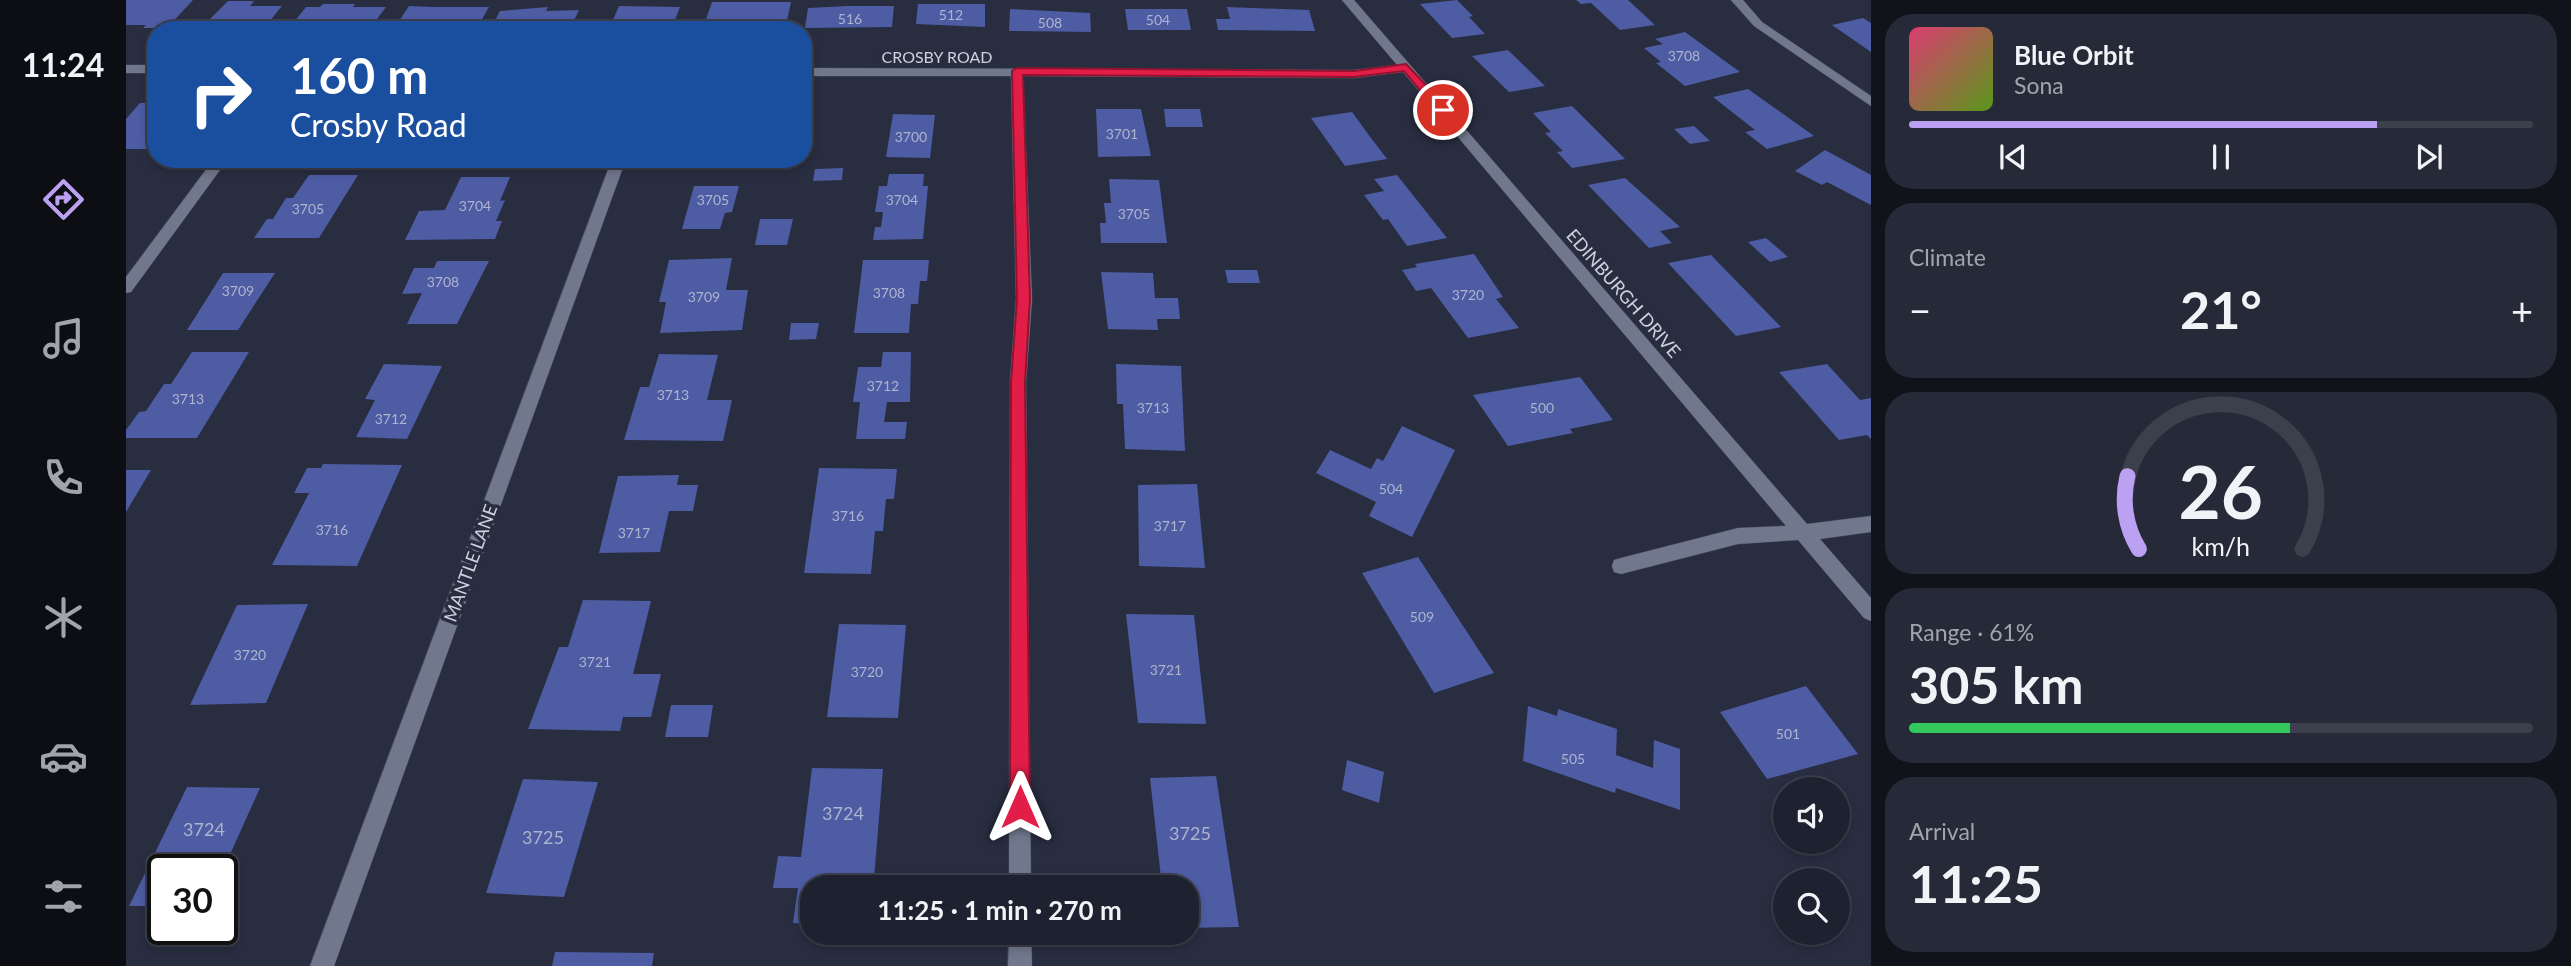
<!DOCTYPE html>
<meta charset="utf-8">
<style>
body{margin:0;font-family:Lato,sans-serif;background:#262a38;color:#f1f3f6;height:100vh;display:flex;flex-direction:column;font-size:26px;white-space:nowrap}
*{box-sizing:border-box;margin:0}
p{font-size:23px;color:#a1a4ab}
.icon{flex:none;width:38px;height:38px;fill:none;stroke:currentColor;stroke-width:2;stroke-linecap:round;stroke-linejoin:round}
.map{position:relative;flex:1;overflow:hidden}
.side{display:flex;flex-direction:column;gap:14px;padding:14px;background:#10131a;width:700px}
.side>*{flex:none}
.top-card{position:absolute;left:21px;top:21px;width:665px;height:147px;border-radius:28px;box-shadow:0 4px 10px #0003,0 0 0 2px #3c3f4c;background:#1a4fa0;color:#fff;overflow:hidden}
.buttons{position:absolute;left:1647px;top:777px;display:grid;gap:14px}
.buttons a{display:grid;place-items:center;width:77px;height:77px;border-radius:50%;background:#1e2230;box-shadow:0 4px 10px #0003,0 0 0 2px #3c3f4c;font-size:35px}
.speed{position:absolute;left:21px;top:854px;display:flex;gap:14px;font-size:35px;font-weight:700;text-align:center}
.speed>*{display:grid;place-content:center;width:91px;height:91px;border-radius:50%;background:#1e2230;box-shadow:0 4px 10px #0003,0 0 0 2px #3c3f4c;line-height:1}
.speed .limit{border:4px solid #111;border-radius:10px;background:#fff;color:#111}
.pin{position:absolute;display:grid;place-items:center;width:60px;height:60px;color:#fff;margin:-30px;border:4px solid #fff;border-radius:50%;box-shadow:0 2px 7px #0007}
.me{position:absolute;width:77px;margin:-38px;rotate:0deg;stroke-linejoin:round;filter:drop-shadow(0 0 5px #0008)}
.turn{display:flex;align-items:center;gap:24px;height:147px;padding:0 28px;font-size:32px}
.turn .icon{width:91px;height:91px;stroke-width:2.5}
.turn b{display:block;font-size:49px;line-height:60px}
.big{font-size:52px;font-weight:700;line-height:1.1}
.side .card{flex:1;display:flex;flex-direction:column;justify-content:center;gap:10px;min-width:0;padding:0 24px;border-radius:28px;background:#262a38}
.side .dial{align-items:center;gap:0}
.dial svg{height:182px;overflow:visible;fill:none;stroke:#3c3f4c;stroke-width:7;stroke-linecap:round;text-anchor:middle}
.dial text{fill:#f1f3f6;stroke:none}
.song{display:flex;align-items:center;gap:21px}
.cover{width:84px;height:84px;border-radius:10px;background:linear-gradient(135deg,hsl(340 70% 55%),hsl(90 70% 35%))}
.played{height:7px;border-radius:4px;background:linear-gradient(90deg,#bca0f2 75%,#3c3f4c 75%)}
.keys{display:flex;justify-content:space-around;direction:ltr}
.heat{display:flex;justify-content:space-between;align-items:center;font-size:38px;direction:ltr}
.charge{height:10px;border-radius:5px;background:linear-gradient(90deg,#34c759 61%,#3c3f4c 0)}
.trip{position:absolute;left:674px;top:875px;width:399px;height:70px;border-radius:28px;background:#1e2230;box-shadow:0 4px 10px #0003,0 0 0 2px #3c3f4c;font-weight:700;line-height:70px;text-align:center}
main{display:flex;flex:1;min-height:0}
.tabs{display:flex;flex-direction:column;width:126px;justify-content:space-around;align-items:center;background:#0c0e13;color:#a1a4ab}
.tabs .icon{width:49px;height:49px}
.tabs .current{color:#bca0f2}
.tabs b{font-size:32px;color:#f1f3f6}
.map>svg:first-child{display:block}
.building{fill:#4d5ca3}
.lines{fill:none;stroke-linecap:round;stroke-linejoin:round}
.minor-casing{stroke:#464a5a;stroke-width:1}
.minor{fill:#71788e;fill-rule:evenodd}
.route{fill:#e11d48;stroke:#92132f;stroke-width:2}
.labels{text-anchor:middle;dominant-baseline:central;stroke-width:7;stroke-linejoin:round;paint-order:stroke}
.number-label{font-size:14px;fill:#aeb4cf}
.far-street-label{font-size:16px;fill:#ced2de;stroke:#282d40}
.street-label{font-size:18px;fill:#ced2de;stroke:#282d40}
.near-number-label{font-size:18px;fill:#aeb4cf}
</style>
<main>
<nav class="tabs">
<b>11:24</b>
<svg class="icon current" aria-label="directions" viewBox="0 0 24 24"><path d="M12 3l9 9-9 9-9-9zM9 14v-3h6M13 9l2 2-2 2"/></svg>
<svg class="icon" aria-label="music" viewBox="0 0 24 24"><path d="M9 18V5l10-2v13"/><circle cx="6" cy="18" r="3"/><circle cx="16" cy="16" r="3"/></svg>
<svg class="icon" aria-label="phone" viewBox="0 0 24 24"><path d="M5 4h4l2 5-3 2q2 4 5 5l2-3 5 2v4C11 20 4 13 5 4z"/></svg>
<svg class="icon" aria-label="climate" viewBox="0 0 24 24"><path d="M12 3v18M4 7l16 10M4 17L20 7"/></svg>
<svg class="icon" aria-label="car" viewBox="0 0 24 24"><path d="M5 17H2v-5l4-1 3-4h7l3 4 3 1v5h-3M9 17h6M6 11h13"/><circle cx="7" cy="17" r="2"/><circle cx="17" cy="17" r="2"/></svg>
<svg class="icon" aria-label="filters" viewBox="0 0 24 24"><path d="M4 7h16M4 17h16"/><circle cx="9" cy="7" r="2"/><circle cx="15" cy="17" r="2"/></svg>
</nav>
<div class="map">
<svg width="1745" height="966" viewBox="0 0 1745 966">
<rect width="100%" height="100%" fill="#282d40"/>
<g class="building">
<path d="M0,0H67L41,28H17L20,25H0Z"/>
<path d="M1331,0L1347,16L1343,17L1359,34L1326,38L1294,4Z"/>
<path d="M1450,0H1502L1529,25L1494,30L1465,3L1455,4Z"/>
<path d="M102,1H128L124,6H156L138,28H75Z"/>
<path d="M586,2H665L659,30H634L608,28L609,25H578Z"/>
<path d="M197,4H229L227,7H260L246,26L180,25L182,23L168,22L180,7H194Z"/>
<path d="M792,4H859V27L790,24Z"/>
<path d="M283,6L308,7H363L351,28L269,27Z"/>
<path d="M493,6L554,7L546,28L484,27Z"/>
<path d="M721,6H768L766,27L679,28L682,8Z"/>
<path d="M422,7L420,11L453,10L444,29L365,28L374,11Z"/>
<path d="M1101,7L1183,10L1189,31L1092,30L1090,19H1104Z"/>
<path d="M884,9L964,13L965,32L883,31Z"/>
<path d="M999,9H1061L1065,30H1002Z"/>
<path d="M1737,18L1745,23V52L1706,25Z"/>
<path d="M1559,32L1614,72L1559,86L1530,63L1535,62L1518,48L1537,44L1529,39Z"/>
<path d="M1382,50L1419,86L1383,92L1346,56Z"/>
<path d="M1622,89L1688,136L1641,149L1619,132L1629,130L1587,97Z"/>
<path d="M14,103H30V138L22,149H0V119Z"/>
<path d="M1446,106L1499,159L1446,168L1431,152L1437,151L1419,133L1425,132L1407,113Z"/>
<path d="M970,109H1015L1025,156L972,157Z"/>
<path d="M1038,109H1074L1077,127H1040Z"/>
<path d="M1226,112L1245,138L1261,159L1219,166L1185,118Z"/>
<path d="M767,114L809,115L804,158L760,157Z"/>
<path d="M1568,126L1584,141L1564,144L1548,129Z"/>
<path d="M1699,150L1745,175V205L1701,182L1696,185L1669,171Z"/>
<path d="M717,168L716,180L687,181L689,169Z"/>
<path d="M763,174H798L797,186H802L797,239L747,240L749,227H755L757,212H749L753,186H761Z"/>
<path d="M183,175H232L193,238H128L141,219H147L160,198H167Z"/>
<path d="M1271,175L1321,238L1281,246L1262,219L1257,220L1238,195L1258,191L1248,179Z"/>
<path d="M335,177H384L374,201L379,200L370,221H376L369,239L279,240L293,211L319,210Z"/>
<path d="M1499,178L1554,227L1534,231L1546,243L1523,248L1462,185Z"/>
<path d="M983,179L1033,180L1041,243H975L974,223H980L978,203H985Z"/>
<path d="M568,186H613L606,212L599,213L594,229H556Z"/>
<path d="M634,219H667L661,245H629Z"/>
<path d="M1640,238L1662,257L1644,262L1622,242Z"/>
<path d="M1348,254L1377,297L1370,299L1393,328L1342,338L1305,288L1290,291L1276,270L1291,267L1289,264Z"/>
<path d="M1585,255L1655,327L1610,336L1542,263Z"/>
<path d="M606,258L600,290H622L616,330L534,333L540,302H533L543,260Z"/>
<path d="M737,260H803L801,281H794L792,304H785L783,333H728Z"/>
<path d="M311,261H363L331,324H281L296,293L276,294L288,268H308Z"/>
<path d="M1099,270H1131L1134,283H1102Z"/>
<path d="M975,272L1027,273L1029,298H1052L1054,319H1031L1032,330L982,329Z"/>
<path d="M97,273H149L112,330H61Z"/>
<path d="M665,323H693L690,339L663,340Z"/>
<path d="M66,352H123L71,438H0V430L13,412L20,411L38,384H45Z"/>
<path d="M757,352H785L784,402H761L758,422H781L779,439H730L734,402H727L732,367H755Z"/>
<path d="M533,354L592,355L581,400H606L597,441L498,440L514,387H523Z"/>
<path d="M258,364L316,366L281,439L230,437L249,400L239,399Z"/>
<path d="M990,364L1055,366L1059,451L999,449L997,404H991Z"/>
<path d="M1701,364L1734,400L1745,398V439L1741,435L1713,440L1653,372Z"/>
<path d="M1454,377L1487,420L1444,429L1447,433L1382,446L1347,395Z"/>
<path d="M1276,426L1329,450L1286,537L1243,516L1250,502L1190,473L1204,450L1245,469L1251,458L1257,461Z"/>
<path d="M197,464L276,465L231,566L146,565L183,493H168L181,468H195Z"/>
<path d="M693,468L771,469L768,499H760L757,531H749L745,574L678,573Z"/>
<path d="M0,470H25L0,512Z"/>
<path d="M553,475L551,485H572L567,511H543L534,552L473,553L492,476Z"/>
<path d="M1071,484L1079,568L1013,566L1012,485Z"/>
<path d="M1292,557L1358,658L1368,673L1308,693L1236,573Z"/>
<path d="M457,600L525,601L507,674H535L525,717H497L494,731L402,729L433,647H442Z"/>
<path d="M182,604L140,703L64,705L111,605Z"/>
<path d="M1000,614L1068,615L1080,724L1012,723Z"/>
<path d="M713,624L780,625L772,718L701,717Z"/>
<path d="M1680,686L1732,754L1641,779L1594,712Z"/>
<path d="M545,705H587L582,737H539Z"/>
<path d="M1402,706L1431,716L1432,709L1491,729L1490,755L1527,768L1528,740L1554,749V810L1490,788L1489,793L1397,761Z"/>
<path d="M1221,760L1258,772L1253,803L1216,790Z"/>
<path d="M686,768L757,769L748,879L769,880V887H686V924L667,923L672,888H647L652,856L675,857Z"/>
<path d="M1090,776L1113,927L1060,928V887H1036L1024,778Z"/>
<path d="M397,779L472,782L438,897L360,893Z"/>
<path d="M61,787L134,788L97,870H37V906H3Z"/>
<path d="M429,952L528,953L526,966H426Z"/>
</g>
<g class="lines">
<g class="minor-casing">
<g id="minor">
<path d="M1216,0H1228L1681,524L1745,516V532L1694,539L1745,598V621L1738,618L1672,540L1612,544L1495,574L1488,572L1486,566L1488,560L1495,558L1612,528L1660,526L1277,72L1228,78L897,76L906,299L900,382L905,887H883L884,382L890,299L885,76H677V68L1228,70L1271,65Z"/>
<path d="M1605,0H1617L1636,22L1745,96V106L1628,26Z"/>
<rect x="0" y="65" width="30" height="8"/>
<path d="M88,159H102L5,292L0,293V277Z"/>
<path d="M486,159H500L208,966H184Z"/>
<path d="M883,933H905L906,966H882Z"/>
</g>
</g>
<use href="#minor" class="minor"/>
</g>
<path class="route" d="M1280,64L1321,107V112H1312L1278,71L1228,77L897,75L904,299L899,382L904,807L901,814L894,817L887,814L884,807L885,382L891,299L886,71L891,68L1228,71Z"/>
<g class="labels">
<g class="number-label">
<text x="825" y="14">512</text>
<text x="724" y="18">516</text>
<text x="1032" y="19">504</text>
<text x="924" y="22">508</text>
<text x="1558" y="55">3708</text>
<text x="996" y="133">3701</text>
<text x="785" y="136">3700</text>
<text x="587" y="199">3705</text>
<text x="776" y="199">3704</text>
<text x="349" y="205">3704</text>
<text x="182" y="208">3705</text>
<text x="1008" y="213">3705</text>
<text x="317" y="281">3708</text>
<text x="112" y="290">3709</text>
<text x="763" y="292">3708</text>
<text x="1342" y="294">3720</text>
<text x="578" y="296">3709</text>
<text x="757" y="385">3712</text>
<text x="547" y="394">3713</text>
<text x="62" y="398">3713</text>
<text x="1027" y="407">3713</text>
<text x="1416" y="407">500</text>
<text x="265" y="418">3712</text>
<text x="1265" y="488">504</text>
<text x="722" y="515">3716</text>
<text x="1044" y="525">3717</text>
<text x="206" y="529">3716</text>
<text x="508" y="532">3717</text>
<text x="1296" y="616">509</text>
<text x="124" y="654">3720</text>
<text x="469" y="661">3721</text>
<text x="1040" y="669">3721</text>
<text x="741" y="671">3720</text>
<text x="1662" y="733">501</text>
<text x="1447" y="758">505</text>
</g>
<g class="far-street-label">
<text x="811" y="56">CROSBY ROAD</text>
</g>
<g class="street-label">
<text transform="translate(1498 293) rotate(49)">EDINBURGH DRIVE</text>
<text transform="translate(344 563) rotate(-70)">MANTLE LANE</text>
</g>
<g class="near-number-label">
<text x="717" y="813">3724</text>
<text x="78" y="829">3724</text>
<text x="1064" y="833">3725</text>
<text x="417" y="837">3725</text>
</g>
</g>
</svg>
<div class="buttons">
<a><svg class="icon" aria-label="sound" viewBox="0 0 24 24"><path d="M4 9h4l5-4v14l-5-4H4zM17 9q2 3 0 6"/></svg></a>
<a><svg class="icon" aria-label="search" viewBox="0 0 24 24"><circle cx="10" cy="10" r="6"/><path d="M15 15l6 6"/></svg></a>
</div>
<div class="speed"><div class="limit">30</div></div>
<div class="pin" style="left:1317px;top:110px;background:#d93025"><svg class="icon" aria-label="arrive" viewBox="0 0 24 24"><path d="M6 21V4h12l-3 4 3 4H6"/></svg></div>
<svg class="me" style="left:894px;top:807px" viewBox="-20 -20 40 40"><path d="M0-17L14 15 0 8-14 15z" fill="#e11d48" stroke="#fff" stroke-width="4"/></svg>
<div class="trip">11:25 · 1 min · 270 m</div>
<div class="top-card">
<div class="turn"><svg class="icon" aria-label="right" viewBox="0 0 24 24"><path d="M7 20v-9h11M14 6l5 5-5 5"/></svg><div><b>160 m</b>Crosby Road</div></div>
</div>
</div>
<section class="side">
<div class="card">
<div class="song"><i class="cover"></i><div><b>Blue Orbit</b><p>Sona</p></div></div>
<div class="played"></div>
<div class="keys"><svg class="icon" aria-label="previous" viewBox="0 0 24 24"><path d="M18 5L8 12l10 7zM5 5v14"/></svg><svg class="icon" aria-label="pause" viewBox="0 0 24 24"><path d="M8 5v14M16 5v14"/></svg><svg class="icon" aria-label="next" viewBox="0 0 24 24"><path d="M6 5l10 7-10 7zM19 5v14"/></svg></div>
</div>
<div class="card"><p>Climate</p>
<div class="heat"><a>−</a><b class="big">21°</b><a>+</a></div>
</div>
<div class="card dial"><svg viewBox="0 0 100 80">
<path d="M14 69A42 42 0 1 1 86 69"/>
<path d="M14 69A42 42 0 0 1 9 37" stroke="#bca0f2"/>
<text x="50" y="56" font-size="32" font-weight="700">26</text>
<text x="50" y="72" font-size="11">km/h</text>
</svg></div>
<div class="card"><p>Range · 61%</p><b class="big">305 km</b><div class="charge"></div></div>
<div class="card"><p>Arrival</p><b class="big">11:25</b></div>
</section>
</main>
